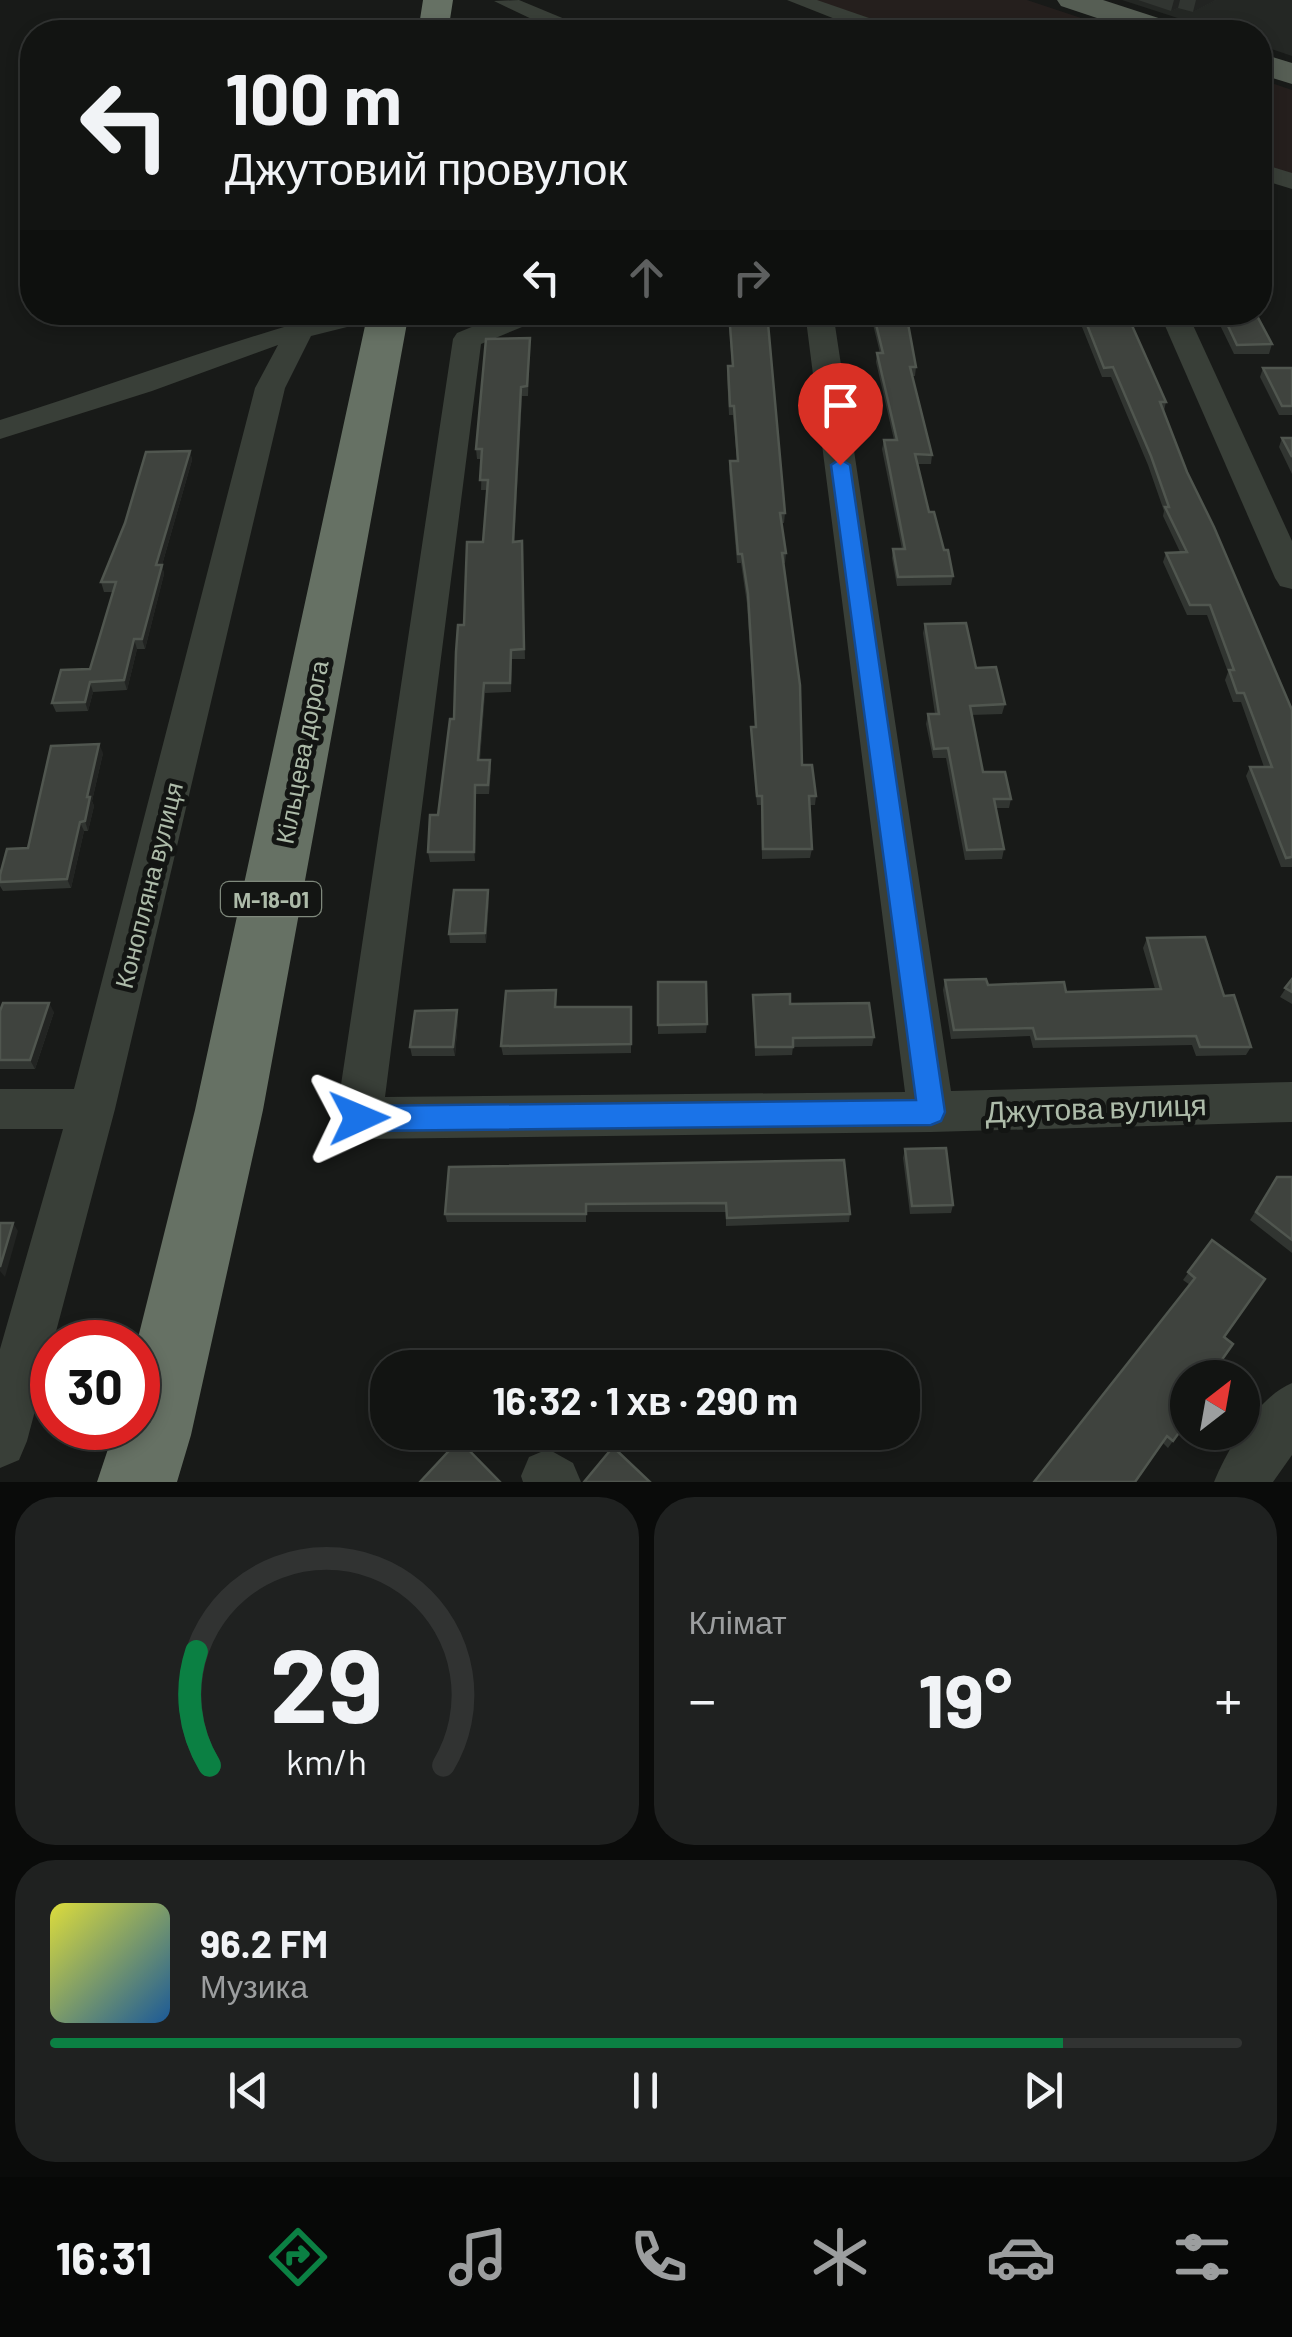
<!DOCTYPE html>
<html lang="uk">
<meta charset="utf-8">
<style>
body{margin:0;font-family:Barlow,sans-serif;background:#1f2120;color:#f1f3f6;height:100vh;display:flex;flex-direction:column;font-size:38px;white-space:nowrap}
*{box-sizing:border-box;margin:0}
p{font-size:32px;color:#9c9e9f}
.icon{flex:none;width:55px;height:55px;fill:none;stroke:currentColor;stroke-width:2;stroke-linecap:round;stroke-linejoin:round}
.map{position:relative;height:1482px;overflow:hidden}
.drawer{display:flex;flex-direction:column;gap:15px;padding:15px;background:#0a0b0a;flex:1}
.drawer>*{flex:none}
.top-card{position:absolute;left:20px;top:20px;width:1252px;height:305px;border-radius:40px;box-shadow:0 5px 15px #0003,0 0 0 2px #313332;background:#121412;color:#f1f3f6;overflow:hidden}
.needle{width:65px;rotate:31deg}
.fabs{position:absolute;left:1170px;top:1360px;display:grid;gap:20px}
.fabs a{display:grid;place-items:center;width:90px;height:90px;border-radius:50%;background:#121412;box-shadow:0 5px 15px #0003,0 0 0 2px #313332;font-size:50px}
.speed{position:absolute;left:30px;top:1320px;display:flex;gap:20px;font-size:50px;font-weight:700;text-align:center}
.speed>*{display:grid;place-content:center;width:130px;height:130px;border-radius:50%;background:#121412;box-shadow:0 5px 15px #0003,0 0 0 2px #313332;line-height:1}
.speed .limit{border:15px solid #d22;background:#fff;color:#111}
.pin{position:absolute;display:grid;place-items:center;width:85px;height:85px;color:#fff;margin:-102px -42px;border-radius:50% 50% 50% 0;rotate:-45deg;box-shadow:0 0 10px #0007}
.pin .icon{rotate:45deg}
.me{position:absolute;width:110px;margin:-55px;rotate:89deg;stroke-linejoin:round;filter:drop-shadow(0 0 8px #0008)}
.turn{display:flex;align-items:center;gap:35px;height:210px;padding:0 40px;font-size:45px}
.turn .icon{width:130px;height:130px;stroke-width:2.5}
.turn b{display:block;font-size:70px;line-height:85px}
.lanes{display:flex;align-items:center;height:95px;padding:0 40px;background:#0003;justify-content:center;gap:50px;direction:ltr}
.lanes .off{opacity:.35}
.big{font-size:75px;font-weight:700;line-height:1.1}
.drawer .widget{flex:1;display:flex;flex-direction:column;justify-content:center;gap:15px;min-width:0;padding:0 35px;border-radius:40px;background:#1f2120}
.drawer .dial{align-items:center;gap:0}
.dial svg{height:260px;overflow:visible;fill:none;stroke:#313332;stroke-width:7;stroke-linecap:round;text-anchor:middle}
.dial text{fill:#f1f3f6;stroke:none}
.song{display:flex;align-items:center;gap:30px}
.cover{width:120px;height:120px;border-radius:15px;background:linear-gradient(135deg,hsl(60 70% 55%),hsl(210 70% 35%))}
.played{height:10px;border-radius:5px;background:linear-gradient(90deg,#0b8043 85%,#313332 85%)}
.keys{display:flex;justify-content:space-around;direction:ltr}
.heat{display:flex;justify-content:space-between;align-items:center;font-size:55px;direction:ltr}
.drawer .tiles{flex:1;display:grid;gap:15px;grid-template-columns:1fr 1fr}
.widget:last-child{grid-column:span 2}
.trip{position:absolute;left:370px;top:1350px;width:550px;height:100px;border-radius:40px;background:#121412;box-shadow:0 5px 15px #0003,0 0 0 2px #313332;font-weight:700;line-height:100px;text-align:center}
.dock{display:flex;height:160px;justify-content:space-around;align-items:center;background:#070807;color:#9c9e9f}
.dock .icon{width:70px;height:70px}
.dock .selected{color:#0b8043}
.dock b{font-size:45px;color:#f1f3f6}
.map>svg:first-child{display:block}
.built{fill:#242724}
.green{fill:#251f1d}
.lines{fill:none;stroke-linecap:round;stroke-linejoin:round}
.street{fill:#393f38;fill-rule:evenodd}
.primary{fill:#565e54;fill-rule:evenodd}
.highway{fill:#667164;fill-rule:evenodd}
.wall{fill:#313531}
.shaded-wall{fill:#222422}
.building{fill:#3f433e;stroke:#50564f;stroke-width:2.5}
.route{fill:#1a73e8;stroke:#114b97;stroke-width:2.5}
.labels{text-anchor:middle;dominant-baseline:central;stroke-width:10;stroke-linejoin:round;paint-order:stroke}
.shield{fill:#131513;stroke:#7f897c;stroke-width:2.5}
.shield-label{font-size:22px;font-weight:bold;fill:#adbba9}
.street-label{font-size:25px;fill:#adbba9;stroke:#131513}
.near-street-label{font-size:30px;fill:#adbba9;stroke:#131513}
</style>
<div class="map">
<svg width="1292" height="1482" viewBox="0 0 1292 1482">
<rect width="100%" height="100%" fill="#181a18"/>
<path class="built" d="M1122,0H1292V56L1260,45V32H1221Z"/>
<g class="green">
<path d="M810,0H1027L1123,32H898Z"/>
<path d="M1260,79L1292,90V177L1260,166Z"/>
</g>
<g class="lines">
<g class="street">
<path d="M519,0L584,27L587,32H559L494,1Z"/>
<path d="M787,0H817L895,27L898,32H868Z"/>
<path d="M1260,163L1292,173V189L1260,179Z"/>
<path d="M338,312H387L383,318L311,336L285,388L115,1109L27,1441L19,1460L0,1468V1349L63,1129H0V1089H74L255,388L278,345L152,391L0,439V420C113,385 223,342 338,312Z"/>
<path d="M508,312H548L544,318L481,344L385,1097L905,1092L805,312H833L951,1091L1292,1082V1122L931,1132L359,1139L343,1133L336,1118L453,339L457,333Z"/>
<path d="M1159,312H1187L1292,541V589L1280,586L1275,578Z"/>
<path d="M1292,1383V1455L1273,1482H1214C1228,1448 1258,1397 1292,1383Z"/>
<path d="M548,1449L573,1463L581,1482H523L521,1476L529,1457Z"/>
</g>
<g class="primary">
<path d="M1057,0H1103L1180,25L1185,32H1139L1061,6Z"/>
<path d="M1260,53L1292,63V84L1260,74Z"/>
</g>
<g class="highway">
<path d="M423,0H453L448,32H418Z"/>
<path d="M368,312H409L263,1110L191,1435L177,1482H97L115,1428H138L137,1342L195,1110Z"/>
</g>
</g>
<g class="wall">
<path d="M1138,0H1216L1193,12L1178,8L1171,11Z"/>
<path d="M728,312H767L785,513L784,523H782L786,553L785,563H783L802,765L816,796L815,805H809L812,849L810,858L762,859L761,805H757L751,737V727H755L747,604L741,563H737L729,470L730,461H737L733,415H729L727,375L728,366H732Z"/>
<path d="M870,312H914V327H909L916,367L915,376H912L932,455L931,464H918L929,512L953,576L951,585L897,586L892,558L893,549H902L882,449L884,440H894L876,362L877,353H880Z"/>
<path d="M1076,312H1126L1166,402L1164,411L1187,472L1292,710V867H1281L1246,776L1250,767H1264L1241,702H1233L1225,680L1228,672L1207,615H1187L1163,562L1166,553L1180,552L1163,516L1164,511L1148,465L1111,377H1102Z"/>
<path d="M1222,313L1272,344L1269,354H1234L1219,323Z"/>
<path d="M530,338L528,396H522L514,542L522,541L525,659H512L511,692L485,693L480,760H490L491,770L489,794H476L475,861L430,862L428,852L438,815L454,719L464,625L483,542L487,490H481L482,459H477L476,449Z"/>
<path d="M1263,368H1292V415H1279L1260,377Z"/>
<path d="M1282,438H1292V474L1279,447Z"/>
<path d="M190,451L192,460L162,565L164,574L145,649H137L127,690L93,692L88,711L56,712L52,703L90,669L113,592H104L101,582Z"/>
<path d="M925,624L976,668L1005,704L1002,714L971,715L983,772L1011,799L1009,808H996L1004,849L1002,859L965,860L946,758H933L926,724L928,714H935L923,633Z"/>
<path d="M103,753L92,801L94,806L88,831H84L71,888L3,891L0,886V875L28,848Z"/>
<path d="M488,890L489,900L486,943H450L449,934Z"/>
<path d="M1147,938L1224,996L1251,1047L1246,1055L1196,1056L1192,1045L1033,1048L1030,1036L951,1039L943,990L945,980L1066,992L1155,989L1143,948Z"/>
<path d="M1292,979V1004L1280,997Z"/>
<path d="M658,982L707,1024L706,1033L658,1034Z"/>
<path d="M556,990V1007H631V1053L503,1055L501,1046Z"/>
<path d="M753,995L790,1004L874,1037L872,1046L793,1047L792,1055L755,1056Z"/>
<path d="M0,1011L54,1012L35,1069H0Z"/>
<path d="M458,1019L455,1056H412L410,1047Z"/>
<path d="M905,1149L953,1205L951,1213L910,1214L903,1158Z"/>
<path d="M449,1167L850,1214L849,1222L726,1226V1212H586V1222H447L445,1214Z"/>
<path d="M1277,1177H1292V1253L1250,1220Z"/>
<path d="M1212,1240L1188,1378V1420L1168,1448L1163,1443L1190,1285L1183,1280Z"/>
</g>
<g class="shaded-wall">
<path d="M1174,0H1180L1178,8L1171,11Z"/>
<path d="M1196,0H1216L1193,12Z"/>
<path d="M521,387L522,396L514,551L513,542Z"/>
<path d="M190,451L192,460L162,565L164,574L145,649L142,639L156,565Z"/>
<path d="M134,639L137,649L127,690L124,680Z"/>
<path d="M90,682L93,692L88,711L85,702Z"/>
<path d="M484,683L485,693L479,770L478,760Z"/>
<path d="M99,744L103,753L92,801L94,806L88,831L85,821L87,797Z"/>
<path d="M475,785L476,794L475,861L474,852Z"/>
<path d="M80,822L84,831L71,888L67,879Z"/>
<path d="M488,890L489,900L486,943L485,933Z"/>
<path d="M49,1003L54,1012L35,1069L30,1060Z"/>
<path d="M457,1010L458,1019L455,1056L453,1047Z"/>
<path d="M13,1223L18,1231L5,1277L0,1271V1267Z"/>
</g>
<g class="building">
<path d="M729,312H767L785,513H780L786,553H782L800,685L802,765H812L816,796H809L812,849H763L762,796H757L751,727H756L748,594L742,554H738L730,461H738L734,406H730L728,366H733Z"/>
<path d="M873,312H914L915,317L907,318L916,367H910L932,455L915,454L929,512H934L944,550H948L953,576L898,577L893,549H905L884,440H897L877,353H883Z"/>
<path d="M1082,312H1126L1166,402H1160L1187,472L1214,527L1292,710V857L1286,858L1250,767H1272L1244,693H1237L1229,670H1234L1210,605H1190L1166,553L1187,552L1165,507H1169L1151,456L1113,367L1104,368Z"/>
<path d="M1222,313L1256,314L1272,344L1237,345Z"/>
<path d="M530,338L527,386L521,387L513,542L522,541L524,649L511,650L510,683H484L478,760H490L488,785H475L474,852H428L430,815H438L450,719H454L456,652L458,625H464L467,542H483L488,480H480L482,449H476L486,339Z"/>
<path d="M1263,368H1292V406H1282Z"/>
<path d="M1282,438H1292V457Z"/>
<path d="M190,451L156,565H162L142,639H134L124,680L90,682L85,702L52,703L61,670L90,669L116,582H101L125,523L146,452Z"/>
<path d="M966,623L976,668L996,667L1005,704L970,706L983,772H1005L1011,799H994L1004,849L967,850L948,748L934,749L928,714H939L925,624Z"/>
<path d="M99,744L87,797H90L85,821L80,822L67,879L0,882V875L7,849L28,848L51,746Z"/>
<path d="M454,890H488L485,933L449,934Z"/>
<path d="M1205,937L1224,996L1234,995L1251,1047H1200L1196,1036L1036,1039L1033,1028L954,1030L945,980L986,979L988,985L1064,982L1066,992L1161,989L1147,938Z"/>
<path d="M1292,979V992L1285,988Z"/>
<path d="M658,982H706L707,1024L658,1025Z"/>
<path d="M556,990L555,1007H631V1044L501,1046L506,991Z"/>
<path d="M790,994V1004L869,1003L874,1037L793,1038V1047H756L753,995Z"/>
<path d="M3,1003H49L30,1060H0V1011Z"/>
<path d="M457,1010L453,1047H410L415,1011Z"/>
<path d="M946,1148L953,1205L912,1206L905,1149Z"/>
<path d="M844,1160L850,1214L727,1218L726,1203L586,1204V1214H445L449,1167Z"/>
<path d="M1277,1177H1292V1240L1256,1212Z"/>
<path d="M0,1223H13L0,1267Z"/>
<path d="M1212,1240L1265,1279L1224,1337L1233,1344L1209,1378H1188V1420L1173,1441L1167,1436L1135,1482H1034L1195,1278L1188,1272Z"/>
<path d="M459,1440L500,1482H420Z"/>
<path d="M613,1447L650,1482H584Z"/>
</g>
<path class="route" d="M840,459L850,465L945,1112L941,1121L931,1125L359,1131L349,1127L345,1118L349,1110L359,1106L916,1100L831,465Z"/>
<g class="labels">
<rect class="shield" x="221" y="882" width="100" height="34" rx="8"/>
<g class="shield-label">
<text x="271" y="899">М-18-01</text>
</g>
<g class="street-label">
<text transform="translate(301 752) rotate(-79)">Кільцева дорога</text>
<text transform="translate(148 885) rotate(-76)">Конопляна вулиця</text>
</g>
<g class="near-street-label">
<text transform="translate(1096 1107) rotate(-2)">Джутова вулиця</text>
</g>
</g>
</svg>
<div class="fabs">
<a><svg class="needle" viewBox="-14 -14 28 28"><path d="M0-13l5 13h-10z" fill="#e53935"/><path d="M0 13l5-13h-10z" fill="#9c9e9f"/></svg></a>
</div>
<div class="speed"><div class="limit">30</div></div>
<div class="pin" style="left:840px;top:465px;background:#d93025"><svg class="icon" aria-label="arrive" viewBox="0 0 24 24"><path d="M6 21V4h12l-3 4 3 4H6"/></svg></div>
<svg class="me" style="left:359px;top:1118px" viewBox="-20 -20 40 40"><path d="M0-17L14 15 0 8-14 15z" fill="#1a73e8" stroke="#fff" stroke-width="4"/></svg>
<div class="trip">16:32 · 1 хв · 290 m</div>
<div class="top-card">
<div class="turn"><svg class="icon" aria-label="left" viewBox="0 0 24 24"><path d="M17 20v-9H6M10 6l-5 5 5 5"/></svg><div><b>100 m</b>Джутовий провулок</div></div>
<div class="lanes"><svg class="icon" aria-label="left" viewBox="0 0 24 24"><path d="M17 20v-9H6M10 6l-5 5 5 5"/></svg><svg class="icon off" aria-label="ahead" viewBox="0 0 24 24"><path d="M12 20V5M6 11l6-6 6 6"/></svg><svg class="icon off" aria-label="right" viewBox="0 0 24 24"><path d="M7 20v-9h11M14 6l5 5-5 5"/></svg></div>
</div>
</div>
<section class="drawer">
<div class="tiles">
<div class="widget dial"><svg viewBox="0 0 100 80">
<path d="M14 69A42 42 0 1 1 86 69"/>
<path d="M14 69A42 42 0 0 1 10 34" stroke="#0b8043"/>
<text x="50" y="56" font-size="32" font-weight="700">29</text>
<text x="50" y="72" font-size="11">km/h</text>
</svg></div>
<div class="widget"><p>Клімат</p>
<div class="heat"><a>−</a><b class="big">19°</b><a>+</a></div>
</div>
<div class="widget">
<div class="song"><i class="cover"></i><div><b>96.2 FM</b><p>Музика</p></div></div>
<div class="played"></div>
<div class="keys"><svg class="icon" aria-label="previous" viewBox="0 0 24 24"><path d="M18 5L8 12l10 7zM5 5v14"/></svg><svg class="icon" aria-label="pause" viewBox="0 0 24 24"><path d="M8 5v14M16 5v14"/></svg><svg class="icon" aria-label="next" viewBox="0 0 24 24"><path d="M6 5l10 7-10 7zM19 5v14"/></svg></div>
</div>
</div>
</section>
<nav class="dock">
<b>16:31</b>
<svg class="icon selected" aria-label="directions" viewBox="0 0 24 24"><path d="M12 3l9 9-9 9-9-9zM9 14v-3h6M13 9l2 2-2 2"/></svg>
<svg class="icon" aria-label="music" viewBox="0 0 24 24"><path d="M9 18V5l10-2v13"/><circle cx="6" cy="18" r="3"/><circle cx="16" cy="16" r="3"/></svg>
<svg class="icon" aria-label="phone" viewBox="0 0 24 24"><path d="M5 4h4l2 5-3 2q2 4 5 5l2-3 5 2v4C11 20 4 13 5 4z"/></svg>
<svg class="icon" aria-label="climate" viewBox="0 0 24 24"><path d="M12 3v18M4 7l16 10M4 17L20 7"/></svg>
<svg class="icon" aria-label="car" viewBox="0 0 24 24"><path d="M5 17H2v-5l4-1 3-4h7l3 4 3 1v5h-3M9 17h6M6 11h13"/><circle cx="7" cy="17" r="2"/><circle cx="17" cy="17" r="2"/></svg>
<svg class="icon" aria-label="filters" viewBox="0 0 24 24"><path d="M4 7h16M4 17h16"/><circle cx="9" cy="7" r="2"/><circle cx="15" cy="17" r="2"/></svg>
</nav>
